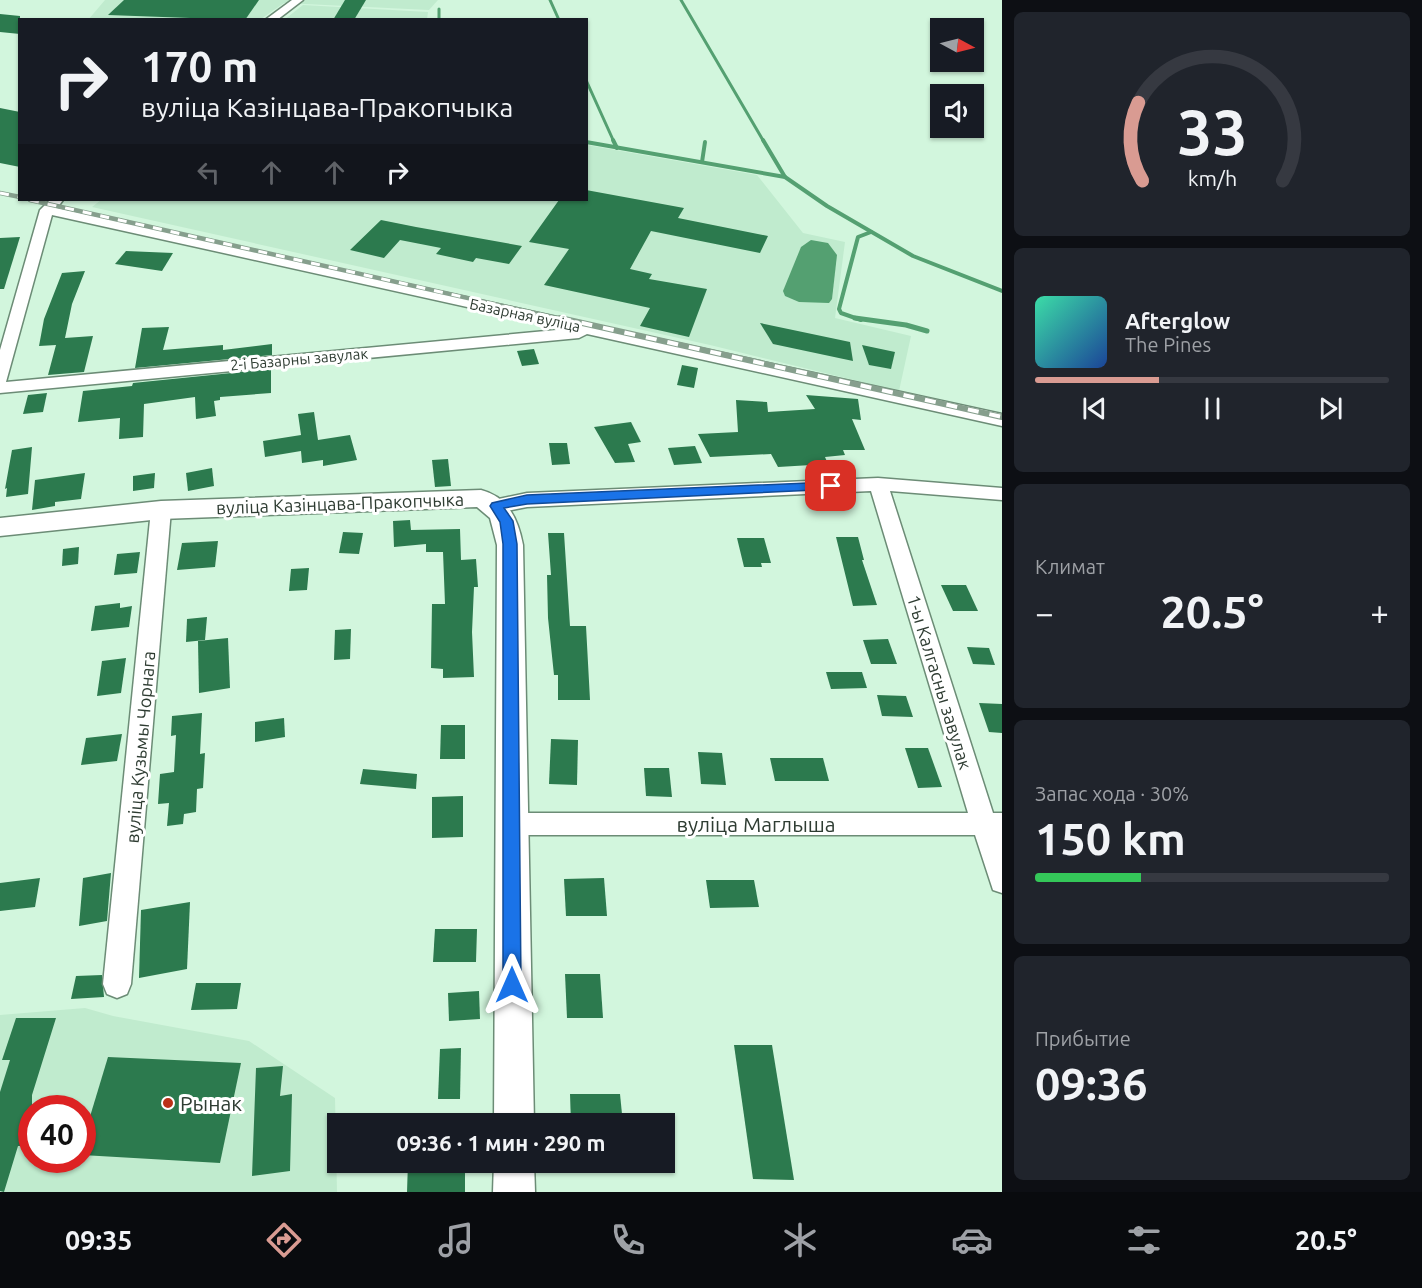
<!DOCTYPE html>
<html lang="ru">
<meta charset="utf-8">
<style>
body{margin:0;font-family:Ubuntu,sans-serif;background:#20242c;color:#f1f3f6;height:100vh;display:flex;flex-direction:column;font-size:22px;white-space:nowrap}
*{box-sizing:border-box;margin:0}
p{font-size:20px;color:#9ea1a6}
.icon{flex:none;width:33px;height:33px;fill:none;stroke:currentColor;stroke-width:2;stroke-linecap:round;stroke-linejoin:round}
.map{position:relative;flex:1;overflow:hidden}
.side{display:flex;flex-direction:column;gap:12px;padding:12px;background:#0d0f14;width:420px}
.side>*{flex:none}
.top-card{position:absolute;left:18px;top:18px;width:570px;height:183px;border-radius:0px;box-shadow:0 2px 4px #0004;background:#171b24;color:#f1f3f6;overflow:hidden}
.needle{width:39px;rotate:97deg}
.buttons{position:absolute;left:930px;top:18px;display:grid;gap:12px}
.buttons a{display:grid;place-items:center;width:54px;height:54px;border-radius:0px;background:#171b24;box-shadow:0 2px 4px #0004;font-size:30px}
.speed{position:absolute;left:18px;top:1095px;display:flex;gap:12px;font-size:30px;font-weight:700;text-align:center}
.speed>*{display:grid;place-content:center;width:78px;height:78px;border-radius:50%;background:#171b24;box-shadow:0 2px 4px #0004;line-height:1}
.speed .limit{border:9px solid #d22;background:#fff;color:#111}
.pin{position:absolute;display:grid;place-items:center;width:51px;height:51px;color:#fff;margin:-26px;border-radius:12px;box-shadow:0 3px 9px #0006}
.me{position:absolute;width:66px;margin:-33px;rotate:0deg;stroke-linejoin:round;filter:drop-shadow(0 0 4px #0008)}
.turn{display:flex;align-items:center;gap:21px;height:126px;padding:0 24px;font-size:27px}
.turn .icon{width:78px;height:78px;stroke-width:2.5}
.turn b{display:block;font-size:42px;line-height:51px}
.lanes{display:flex;align-items:center;height:57px;padding:0 24px;background:#0003;justify-content:center;gap:30px;direction:ltr}
.lanes .off{opacity:.35}
.big{font-size:45px;font-weight:700;line-height:1.1}
.side .widget{flex:1;display:flex;flex-direction:column;justify-content:center;gap:9px;min-width:0;padding:0 21px;border-radius:9px;background:#20242c}
.side .dial{align-items:center;gap:0}
.dial svg{height:156px;overflow:visible;fill:none;stroke:#363941;stroke-width:7;stroke-linecap:round;text-anchor:middle}
.dial text{fill:#f1f3f6;stroke:none}
.song{display:flex;align-items:center;gap:18px}
.cover{width:72px;height:72px;border-radius:9px;background:linear-gradient(135deg,hsl(160 70% 55%),hsl(220 70% 35%))}
.played{height:6px;border-radius:3px;background:linear-gradient(90deg,#d99b92 35%,#363941 35%)}
.keys{display:flex;justify-content:space-around;direction:ltr}
.heat{display:flex;justify-content:space-between;align-items:center;font-size:33px;direction:ltr}
.charge{height:9px;border-radius:4px;background:linear-gradient(90deg,#34c759 30%,#363941 0)}
.trip{position:absolute;left:327px;top:1113px;width:348px;height:60px;border-radius:0px;background:#171b24;box-shadow:0 2px 4px #0004;font-weight:700;line-height:60px;text-align:center}
.menu{display:flex;height:96px;justify-content:space-around;align-items:center;background:#090b0e;color:#9ea1a6}
.menu .icon{width:42px;height:42px}
.menu .current{color:#d99b92}
.menu b{font-size:27px;color:#f1f3f6}
main{display:flex;flex:1;min-height:0}
.map>svg:first-child{display:block}
.built{fill:#c0ebce;fill-rule:evenodd}
.water{fill:#54a071}
.lines{fill:none;stroke-linecap:round;stroke-linejoin:round}
.stream-far2{stroke:#54a071;stroke-width:3}
.stream-far1{stroke:#54a071;stroke-width:4}
.stream{stroke:#54a071;stroke-width:5}
.building{fill:#2c7a4e}
.minor-casing{stroke:#6c8c76;stroke-width:3}
.tertiary-casing{stroke:#6c8c76;stroke-width:3}
.minor{fill:#fff;fill-rule:evenodd}
.tertiary{fill:#fff;fill-rule:evenodd}
.rail-far1-casing{stroke:#869f8d;stroke-width:4.5}
.rail-casing{stroke:#869f8d;stroke-width:6}
.rail-far1{stroke:#fff;stroke-width:3;stroke-dasharray:9;stroke-linecap:butt}
.rail{stroke:#fff;stroke-width:4;stroke-dasharray:11;stroke-linecap:butt}
.route{fill:#1a73e8;stroke:#114b97;stroke-width:1.5}
.poi-dot{fill:#bb3017;stroke:#fff;stroke-width:2}
.labels{text-anchor:middle;dominant-baseline:central;stroke-width:6;stroke-linejoin:round;paint-order:stroke}
.far-street-label{font-size:15px;fill:#2e3c32;stroke:#fff}
.street-label{font-size:18px;fill:#2e3c32;stroke:#fff}
.near-street-label{font-size:21px;fill:#2e3c32;stroke:#fff}
.near-poi-label{font-size:21px;fill:#2e3c32;stroke:#fff;text-anchor:start}
</style>
<main>
<div class="map">
<svg width="1002" height="1192" viewBox="0 0 1002 1192">
<rect width="100%" height="100%" fill="#d2f6dd"/>
<g class="built">
<path d="M105,0H438L429,10L284,3L261,19L88,20Z"/>
<path d="M303,5L428,12L427,19L284,20Z"/>
<path d="M587,145L757,175L803,233L845,242L835,318L911,336L899,391L710,345L92,207L101,200H586Z"/>
<path d="M85,1008L113,1016L249,1041L335,1098L337,1192H0V1015ZM32,1108H82V1160H32Z"/>
</g>
<path class="water" d="M811,240L828,243L837,255L832,299L829,303L799,302L785,296L783,291L801,247Z"/>
<g class="lines">
<g class="stream-far2">
<path d="M550,0L559,20"/>
<path d="M681,0L764,142"/>
<path d="M439,9V20"/>
<path d="M586,80L614,142"/>
</g>
<g class="stream-far1">
<path d="M613,140L617,148"/>
<path d="M763,140L785,177L827,206L913,256L1002,291"/>
<path d="M586,142L785,177"/>
<path d="M702,162L705,142"/>
<path d="M861,320L841,313L839,309L858,237L871,232"/>
</g>
<path class="stream" d="M855,318L906,325L927,331"/>
</g>
<g class="building">
<path d="M124,0H259L245,20L108,15Z"/>
<path d="M345,0H366L354,20H333Z"/>
<path d="M0,14L20,16V34L0,32Z"/>
<path d="M0,108L20,112V167L0,163Z"/>
<path d="M586,190L684,208L678,218L768,236L760,253L651,231L630,269L652,274L649,279L707,289L689,337L640,326L650,308L544,285L569,249L529,242L559,200H586Z"/>
<path d="M381,220L416,227L522,246L509,264L476,258L473,262L436,254L441,248L400,240L384,258L350,250Z"/>
<path d="M20,237L4,289H0V238Z"/>
<path d="M126,251L173,253L162,271L115,264Z"/>
<path d="M85,271L72,304L65,338L93,336L84,372L48,375L56,345L39,346L44,319L62,273Z"/>
<path d="M760,323L850,342L853,361L773,344Z"/>
<path d="M169,327L163,350L223,345V350L272,344V355L135,368L142,328Z"/>
<path d="M862,345L895,352L891,369L869,365Z"/>
<path d="M534,349L539,364L522,366L517,351Z"/>
<path d="M682,365L698,368L694,388L677,385Z"/>
<path d="M271,369V393L220,397V400L214,401L216,416L196,419L195,397L144,404L143,437L119,439L120,418L78,422L83,391L132,386L133,383Z"/>
<path d="M47,393L43,412L23,414L28,395Z"/>
<path d="M806,395L858,399L861,420L852,419L865,450H843L845,455L825,457L828,464L778,467L771,454L710,457L698,434L738,432L736,400L767,402L768,412L815,409Z"/>
<path d="M314,412L318,440L350,435L357,460L323,466V460L302,463L301,451L265,457L263,441L301,435L298,414Z"/>
<path d="M631,422L641,442L628,444L635,462L615,463L594,427Z"/>
<path d="M549,443H567L570,464L552,465Z"/>
<path d="M695,446L702,463L674,465L668,448Z"/>
<path d="M32,447L28,494L6,497L7,488L5,489L12,450Z"/>
<path d="M448,459L451,486L435,487L432,460Z"/>
<path d="M212,468L214,486L188,491L186,473Z"/>
<path d="M85,473L81,499L55,502V506L32,510L35,480Z"/>
<path d="M155,473L154,488L133,491V476Z"/>
<path d="M410,520L411,530L460,529L461,560L476,559L478,587H474L472,632L474,677L443,678V669L431,668L432,604H445L443,552H426V544L394,547L393,521Z"/>
<path d="M343,532L363,533L359,554L339,553Z"/>
<path d="M548,533H564L570,626H586L590,700H558V675H554L548,618L547,575H551Z"/>
<path d="M836,537H858L864,560H862L877,605L853,606Z"/>
<path d="M737,538H764L771,563H761L762,567H744Z"/>
<path d="M218,541L215,567L177,570L182,543Z"/>
<path d="M79,547L78,564L62,566L63,549Z"/>
<path d="M140,552L137,573L114,575L117,554Z"/>
<path d="M309,568L307,590L289,591L291,569Z"/>
<path d="M941,585H966L978,611H953Z"/>
<path d="M120,603V608L132,606L129,627L91,631L95,606Z"/>
<path d="M207,617L205,640L186,642L187,619Z"/>
<path d="M351,629L350,659L334,660L335,630Z"/>
<path d="M228,638L230,688L199,693L198,641Z"/>
<path d="M888,639L897,664H871L863,640Z"/>
<path d="M967,647L989,648L995,665L973,664Z"/>
<path d="M126,658L121,693L97,696L102,661Z"/>
<path d="M826,672H862L867,688L831,689Z"/>
<path d="M877,695L906,696L913,717L882,716Z"/>
<path d="M979,703L1002,704V733L989,732Z"/>
<path d="M202,713L200,754L205,753L203,788L197,789L196,812L184,814L183,824L167,826L169,803L158,804L160,774L174,772L176,735L171,736L172,716Z"/>
<path d="M284,718L285,737L255,742V722Z"/>
<path d="M441,725H465V759H440Z"/>
<path d="M122,734L117,761L81,765L86,738Z"/>
<path d="M551,739L578,740L577,785L549,784Z"/>
<path d="M905,748H928L942,787L918,788Z"/>
<path d="M698,752L722,753L726,785L701,784Z"/>
<path d="M770,758H823L829,781H775Z"/>
<path d="M644,768H669L672,797L646,796Z"/>
<path d="M363,769L417,774L416,789L360,784Z"/>
<path d="M463,796V837L432,838V797Z"/>
<path d="M111,873L107,921L79,926L83,878Z"/>
<path d="M40,878L35,907L0,911V883Z"/>
<path d="M604,878L607,916H566L564,879Z"/>
<path d="M706,880H754L759,907L710,908Z"/>
<path d="M190,902L187,969L139,978L141,910Z"/>
<path d="M435,929H477L476,962H433Z"/>
<path d="M565,974H600L603,1018H567Z"/>
<path d="M102,975L104,997L71,999L76,976Z"/>
<path d="M196,983H241L237,1009L191,1010Z"/>
<path d="M479,991L480,1019L449,1021L448,993Z"/>
<path d="M16,1018H56L32,1095V1146H18L4,1192L0,1191V1092L10,1060H2Z"/>
<path d="M734,1045H772L794,1180L753,1179Z"/>
<path d="M461,1048L460,1099H438L440,1049Z"/>
<path d="M108,1057L241,1063L220,1163L82,1155V1143Z"/>
<path d="M283,1066L280,1096L292,1094L290,1171L252,1176L256,1068Z"/>
<path d="M570,1094H620L623,1124H571Z"/>
<path d="M408,1162H465V1192H407Z"/>
</g>
<g class="lines">
<g class="minor-casing">
<g id="minor">
<path d="M292,0H303L277,20H265Z"/>
<path d="M50,200H63L57,208L1002,414V426L587,334L579,338L0,393V350L40,210ZM52,215L567,329L6,382Z"/>
<path d="M878,478L1002,488V500L890,491L993,813H1002V893L993,890L975,835H510L501,832L497,824L501,816L510,813H968L871,491L527,507L496,513L489,511L486,506L489,501L527,493Z"/>
<path d="M161,503L168,505L171,510L131,984L127,994L117,998L107,994L103,984L151,510L154,505Z"/>
</g>
</g>
<g class="tertiary-casing">
<g id="tertiary">
<path d="M481,490C508,497 518,519 523,545L534,1124H494L497,545L490,518L477,507L161,519L0,536V518L161,501Z"/>
<path d="M494,1162H534L535,1192H493Z"/>
</g>
</g>
<use href="#minor" class="minor"/>
<use href="#tertiary" class="tertiary"/>
<g class="rail-far1-casing">
<g id="rail-far1">
<path d="M0,193L20,197"/>
<path d="M30,200L566,320"/>
</g>
</g>
<g class="rail-casing">
<path id="rail" d="M560,318L1002,417"/>
</g>
<use href="#rail-far1" class="rail-far1"/>
<use href="#rail" class="rail"/>
</g>
<path class="route" d="M831,482L837,486L836,489L527,504L504,508L513,521L517,544L521,985L519,992L512,994L506,992L503,985V544L500,522L490,506L492,503L527,495Z"/>
<circle class="poi-dot" cx="168" cy="1103" r="6"/>
<g class="labels">
<g class="far-street-label">
<text transform="translate(525 315) rotate(12)">Базарная вуліца</text>
<text transform="translate(299 359) rotate(-5)">2-і Базарны завулак</text>
</g>
<g class="street-label">
<text transform="translate(340 503) rotate(-2)">вуліца Казінцава-Пракопчыка</text>
<text transform="translate(940 682) rotate(73)">1-ы Калгасны завулак</text>
<text transform="translate(140 747) rotate(-85)">вуліца Кузьмы Чорнага</text>
</g>
<g class="near-street-label">
<text x="756" y="824">вуліца Маглыша</text>
</g>
<g class="near-poi-label">
<text x="180" y="1103">Рынак</text>
</g>
</g>
</svg>
<div class="buttons">
<a><svg class="needle" viewBox="-14 -14 28 28"><path d="M0-13l5 13h-10z" fill="#e53935"/><path d="M0 13l5-13h-10z" fill="#9ea1a6"/></svg></a>
<a><svg class="icon" aria-label="sound" viewBox="0 0 24 24"><path d="M4 9h4l5-4v14l-5-4H4zM17 9q2 3 0 6"/></svg></a>
</div>
<div class="speed"><div class="limit">40</div></div>
<div class="pin" style="left:831px;top:486px;background:#d93025"><svg class="icon" aria-label="arrive" viewBox="0 0 24 24"><path d="M6 21V4h12l-3 4 3 4H6"/></svg></div>
<svg class="me" style="left:512px;top:985px" viewBox="-20 -20 40 40"><path d="M0-17L14 15 0 8-14 15z" fill="#1a73e8" stroke="#fff" stroke-width="4"/></svg>
<div class="trip">09:36 · 1 мин · 290 m</div>
<div class="top-card">
<div class="turn"><svg class="icon" aria-label="right" viewBox="0 0 24 24"><path d="M7 20v-9h11M14 6l5 5-5 5"/></svg><div><b>170 m</b>вуліца Казінцава-Пракопчыка</div></div>
<div class="lanes"><svg class="icon off" aria-label="left" viewBox="0 0 24 24"><path d="M17 20v-9H6M10 6l-5 5 5 5"/></svg><svg class="icon off" aria-label="ahead" viewBox="0 0 24 24"><path d="M12 20V5M6 11l6-6 6 6"/></svg><svg class="icon off" aria-label="ahead" viewBox="0 0 24 24"><path d="M12 20V5M6 11l6-6 6 6"/></svg><svg class="icon" aria-label="right" viewBox="0 0 24 24"><path d="M7 20v-9h11M14 6l5 5-5 5"/></svg></div>
</div>
</div>
<section class="side">
<div class="widget dial"><svg viewBox="0 0 100 80">
<path d="M14 69A42 42 0 1 1 86 69"/>
<path d="M14 69A42 42 0 0 1 12 29" stroke="#d99b92"/>
<text x="50" y="56" font-size="32" font-weight="700">33</text>
<text x="50" y="72" font-size="11">km/h</text>
</svg></div>
<div class="widget">
<div class="song"><i class="cover"></i><div><b>Afterglow</b><p>The Pines</p></div></div>
<div class="played"></div>
<div class="keys"><svg class="icon" aria-label="previous" viewBox="0 0 24 24"><path d="M18 5L8 12l10 7zM5 5v14"/></svg><svg class="icon" aria-label="pause" viewBox="0 0 24 24"><path d="M8 5v14M16 5v14"/></svg><svg class="icon" aria-label="next" viewBox="0 0 24 24"><path d="M6 5l10 7-10 7zM19 5v14"/></svg></div>
</div>
<div class="widget"><p>Климат</p>
<div class="heat"><a>−</a><b class="big">20.5°</b><a>+</a></div>
</div>
<div class="widget"><p>Запас хода · 30%</p><b class="big">150 km</b><div class="charge"></div></div>
<div class="widget"><p>Прибытие</p><b class="big">09:36</b></div>
</section>
</main>
<nav class="menu">
<b>09:35</b>
<svg class="icon current" aria-label="directions" viewBox="0 0 24 24"><path d="M12 3l9 9-9 9-9-9zM9 14v-3h6M13 9l2 2-2 2"/></svg>
<svg class="icon" aria-label="music" viewBox="0 0 24 24"><path d="M9 18V5l10-2v13"/><circle cx="6" cy="18" r="3"/><circle cx="16" cy="16" r="3"/></svg>
<svg class="icon" aria-label="phone" viewBox="0 0 24 24"><path d="M5 4h4l2 5-3 2q2 4 5 5l2-3 5 2v4C11 20 4 13 5 4z"/></svg>
<svg class="icon" aria-label="climate" viewBox="0 0 24 24"><path d="M12 3v18M4 7l16 10M4 17L20 7"/></svg>
<svg class="icon" aria-label="car" viewBox="0 0 24 24"><path d="M5 17H2v-5l4-1 3-4h7l3 4 3 1v5h-3M9 17h6M6 11h13"/><circle cx="7" cy="17" r="2"/><circle cx="17" cy="17" r="2"/></svg>
<svg class="icon" aria-label="filters" viewBox="0 0 24 24"><path d="M4 7h16M4 17h16"/><circle cx="9" cy="7" r="2"/><circle cx="15" cy="17" r="2"/></svg>
<b>20.5°</b>
</nav>
